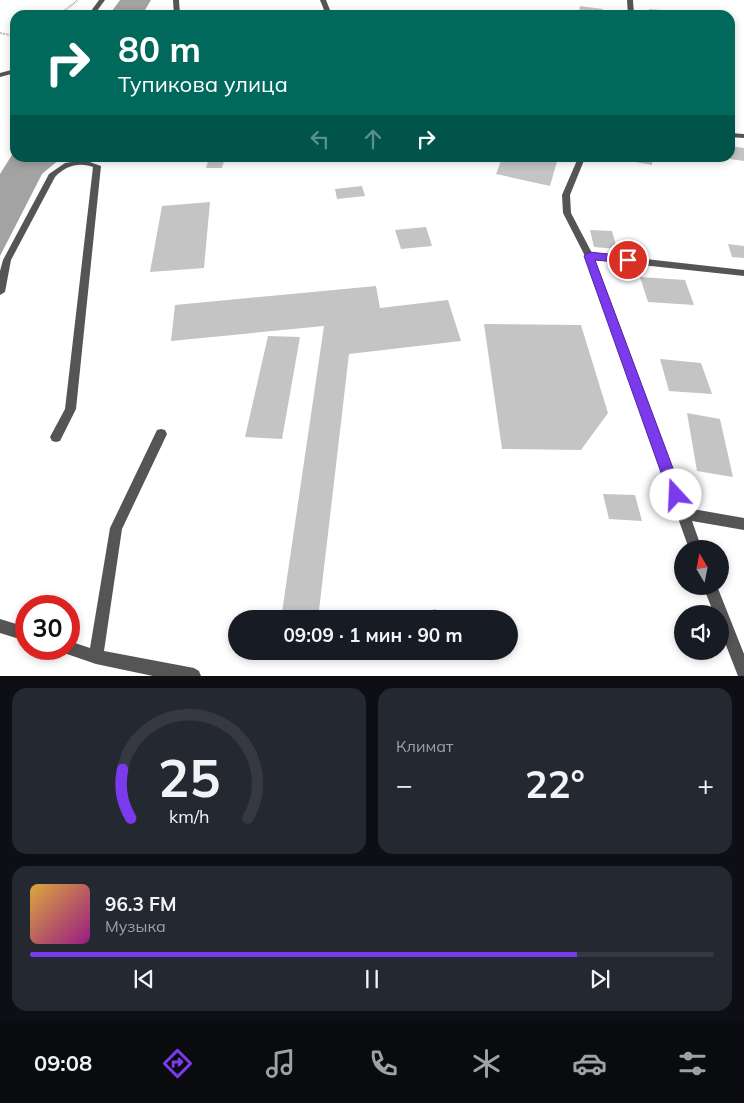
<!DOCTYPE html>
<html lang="ru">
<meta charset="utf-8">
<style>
body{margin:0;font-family:Mulish,sans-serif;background:#242831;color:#f1f3f6;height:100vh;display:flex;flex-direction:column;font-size:19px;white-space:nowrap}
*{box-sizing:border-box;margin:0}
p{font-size:16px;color:#9ea1a6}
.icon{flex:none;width:28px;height:28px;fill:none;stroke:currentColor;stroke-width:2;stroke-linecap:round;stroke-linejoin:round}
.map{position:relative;height:676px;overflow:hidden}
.panel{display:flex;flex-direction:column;gap:12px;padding:12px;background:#0d0f14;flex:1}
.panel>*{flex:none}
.guide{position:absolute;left:10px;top:10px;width:725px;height:152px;border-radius:15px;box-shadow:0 2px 8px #0003;background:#00695c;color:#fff;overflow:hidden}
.needle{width:32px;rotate:350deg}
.controls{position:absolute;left:674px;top:540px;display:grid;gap:10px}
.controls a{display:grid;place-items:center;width:55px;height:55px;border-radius:50%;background:#171b24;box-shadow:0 2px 8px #0003;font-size:25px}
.speed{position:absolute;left:15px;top:595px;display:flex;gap:10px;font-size:25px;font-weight:700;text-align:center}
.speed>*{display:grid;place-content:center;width:65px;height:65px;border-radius:50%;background:#171b24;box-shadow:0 2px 8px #0003;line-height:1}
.speed .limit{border:8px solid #d22;background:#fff;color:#111}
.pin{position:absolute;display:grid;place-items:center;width:42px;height:42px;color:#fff;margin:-21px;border:2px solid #fff;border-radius:50%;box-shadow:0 1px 5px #0007}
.me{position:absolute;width:55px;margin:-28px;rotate:340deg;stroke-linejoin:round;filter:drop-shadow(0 0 4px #0008)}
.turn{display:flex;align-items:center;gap:18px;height:105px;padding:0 25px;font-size:22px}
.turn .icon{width:65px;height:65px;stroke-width:2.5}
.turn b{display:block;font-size:35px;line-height:42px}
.lanes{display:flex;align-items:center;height:48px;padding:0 25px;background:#0003;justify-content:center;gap:25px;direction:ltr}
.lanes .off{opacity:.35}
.big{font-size:38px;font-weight:700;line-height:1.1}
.panel .widget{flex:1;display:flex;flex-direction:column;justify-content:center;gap:8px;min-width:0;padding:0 18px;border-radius:15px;background:#242831}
.panel .dial{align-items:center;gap:0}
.dial svg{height:130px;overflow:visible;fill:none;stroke:#363941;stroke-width:7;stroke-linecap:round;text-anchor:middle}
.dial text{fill:#f1f3f6;stroke:none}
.song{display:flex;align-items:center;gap:15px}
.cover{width:60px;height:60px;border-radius:8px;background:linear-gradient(135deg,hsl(40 70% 55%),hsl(310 70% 35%))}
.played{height:5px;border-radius:2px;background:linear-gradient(90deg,#7c3aed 80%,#363941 80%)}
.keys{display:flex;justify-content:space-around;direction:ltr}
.heat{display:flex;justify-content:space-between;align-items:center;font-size:28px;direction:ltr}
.panel .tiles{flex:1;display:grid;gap:12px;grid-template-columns:1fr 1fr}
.widget:last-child{grid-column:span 2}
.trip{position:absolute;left:228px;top:610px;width:290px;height:50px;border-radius:25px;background:#171b24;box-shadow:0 2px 8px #0003;font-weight:700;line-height:50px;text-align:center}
.tab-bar{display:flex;height:80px;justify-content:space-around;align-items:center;background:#090b0e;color:#9ea1a6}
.tab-bar .icon{width:35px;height:35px}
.tab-bar .current{color:#7c3aed}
.tab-bar b{font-size:22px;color:#f1f3f6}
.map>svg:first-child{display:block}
.water{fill:#a3a3a3}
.building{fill:#c4c4c4}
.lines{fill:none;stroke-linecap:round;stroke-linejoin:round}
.path{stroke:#777;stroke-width:2;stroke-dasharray:0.5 1;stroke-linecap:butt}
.lane{fill:#555;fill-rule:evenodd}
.street{fill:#555;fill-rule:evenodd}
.route{fill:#7c3aed;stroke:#51269a}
</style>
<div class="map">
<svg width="744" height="676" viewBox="0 0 744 676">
<rect width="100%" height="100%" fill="#fff"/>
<g class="water">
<path d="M120,0H151L142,15H109Z"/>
<path d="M15,150V158H61L42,174L0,256V174Z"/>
</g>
<g class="building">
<path d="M580,6L603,9L602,15L579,12Z"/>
<path d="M649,9L673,11V15H649Z"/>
<path d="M730,146L744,148V161L730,159Z"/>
<path d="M209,158H225L222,168H206Z"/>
<path d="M502,158H558L550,186L496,174Z"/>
<path d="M624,158H652V165L624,160Z"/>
<path d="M362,186L365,196L337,199L335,189Z"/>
<path d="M210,202L204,268L150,272L162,206Z"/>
<path d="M426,227L432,246L401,249L395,230Z"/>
<path d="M590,230L612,231L617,249L594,247Z"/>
<path d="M728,244L744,246V258L732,257Z"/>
<path d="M640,277L685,280L694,305L648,302Z"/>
<path d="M376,286L380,308L448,300L461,341L349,354L318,619H281L324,326L171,341L175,305Z"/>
<path d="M484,324L581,325L608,413L581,450L502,449Z"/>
<path d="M268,336L300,337L282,439L245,437Z"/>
<path d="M660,359L701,363L712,394L669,391Z"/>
<path d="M687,413L720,419L733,477L697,471Z"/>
<path d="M603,494L635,495L642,521L609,519Z"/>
<path d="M433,609L474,617V619H433Z"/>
<path d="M443,651H472V658L443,652Z"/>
</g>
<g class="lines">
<g class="path">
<path d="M59,15L78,0"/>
<path d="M0,33L15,36"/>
</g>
<g class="lane">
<path d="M99,0H105L94,15H88Z"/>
<path d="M173,0H179L180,15H174Z"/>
<path d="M329,12L331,15H313Z"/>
<path d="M15,69V73L0,77V73Z"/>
<path d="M84,160L101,166L76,409L60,441L56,442L52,441L50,437L65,409L93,167C78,162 66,166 55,177L11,260L5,292L0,295V271L3,260L49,174L65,163Z"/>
<path d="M161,429L165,430L167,434L122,529L104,651L194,668L199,671L201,676H153L96,664L64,653L62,649H69V641L90,648L110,528L157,430Z"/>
<path d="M0,619L26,627V641L0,633Z"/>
</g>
<g class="street">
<path d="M320,0H326L332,15H326Z"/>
<path d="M627,0H633L634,15H628Z"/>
<path d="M730,133L744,134V138L730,137Z"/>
<path d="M578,158H585L570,195L571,213L592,253L744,270V276L595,260L687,508L744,518V530L692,521L702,549H689L585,256L563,213L562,195Z"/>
<path d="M703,586H717L744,654V676H738L720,630V614H714Z"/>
</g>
</g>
<path class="route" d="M589,252L628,256L633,260L628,263L595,260L683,495L681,500L676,502L671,500L669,495L584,256Z"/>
</svg>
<div class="controls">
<a><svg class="needle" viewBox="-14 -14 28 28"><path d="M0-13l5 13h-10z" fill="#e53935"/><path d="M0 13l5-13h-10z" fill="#9ea1a6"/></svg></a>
<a><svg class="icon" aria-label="sound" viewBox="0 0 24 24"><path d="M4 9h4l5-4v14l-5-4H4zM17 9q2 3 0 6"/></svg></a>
</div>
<div class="speed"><div class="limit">30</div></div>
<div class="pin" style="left:628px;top:260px;background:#d93025"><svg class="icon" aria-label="arrive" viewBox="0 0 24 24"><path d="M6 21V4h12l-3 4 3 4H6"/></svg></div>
<svg class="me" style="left:676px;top:495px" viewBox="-20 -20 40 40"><circle r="19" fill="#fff"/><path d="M0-13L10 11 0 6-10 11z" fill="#7c3aed"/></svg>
<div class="trip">09:09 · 1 мин · 90 m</div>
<div class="guide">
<div class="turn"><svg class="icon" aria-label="right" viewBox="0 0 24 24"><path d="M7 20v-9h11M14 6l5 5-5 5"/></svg><div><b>80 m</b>Тупикова улица</div></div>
<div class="lanes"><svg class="icon off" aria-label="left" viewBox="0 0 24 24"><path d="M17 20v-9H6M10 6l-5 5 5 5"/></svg><svg class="icon off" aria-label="ahead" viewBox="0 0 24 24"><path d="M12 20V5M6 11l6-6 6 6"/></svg><svg class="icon" aria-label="right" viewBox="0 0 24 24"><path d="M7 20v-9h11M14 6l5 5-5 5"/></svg></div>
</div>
</div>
<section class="panel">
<div class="tiles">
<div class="widget dial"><svg viewBox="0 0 100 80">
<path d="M14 69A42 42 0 1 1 86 69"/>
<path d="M14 69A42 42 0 0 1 9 39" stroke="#7c3aed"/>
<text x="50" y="56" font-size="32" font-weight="700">25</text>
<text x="50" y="72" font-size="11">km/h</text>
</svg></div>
<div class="widget"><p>Климат</p>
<div class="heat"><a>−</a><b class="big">22°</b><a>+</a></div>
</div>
<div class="widget">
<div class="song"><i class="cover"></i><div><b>96.3 FM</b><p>Музыка</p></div></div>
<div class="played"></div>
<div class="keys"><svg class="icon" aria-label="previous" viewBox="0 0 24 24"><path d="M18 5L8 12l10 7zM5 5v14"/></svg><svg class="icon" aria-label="pause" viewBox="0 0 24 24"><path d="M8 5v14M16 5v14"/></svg><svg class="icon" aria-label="next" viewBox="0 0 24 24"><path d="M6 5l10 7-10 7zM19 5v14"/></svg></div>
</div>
</div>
</section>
<nav class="tab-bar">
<b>09:08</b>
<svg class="icon current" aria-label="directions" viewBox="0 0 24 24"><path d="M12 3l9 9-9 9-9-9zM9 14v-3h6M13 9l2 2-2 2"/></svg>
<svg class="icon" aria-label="music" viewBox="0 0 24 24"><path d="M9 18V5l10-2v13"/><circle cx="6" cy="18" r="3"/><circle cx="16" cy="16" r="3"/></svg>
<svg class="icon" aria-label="phone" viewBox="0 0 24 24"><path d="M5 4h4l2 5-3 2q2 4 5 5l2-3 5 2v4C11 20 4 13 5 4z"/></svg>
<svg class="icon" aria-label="climate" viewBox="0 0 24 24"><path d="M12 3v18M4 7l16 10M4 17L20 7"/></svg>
<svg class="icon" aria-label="car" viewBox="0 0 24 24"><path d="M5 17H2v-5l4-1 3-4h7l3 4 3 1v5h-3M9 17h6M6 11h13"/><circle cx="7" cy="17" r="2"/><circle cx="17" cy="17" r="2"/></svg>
<svg class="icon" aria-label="filters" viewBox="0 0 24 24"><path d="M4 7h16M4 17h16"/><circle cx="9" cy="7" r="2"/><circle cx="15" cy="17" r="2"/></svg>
</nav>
